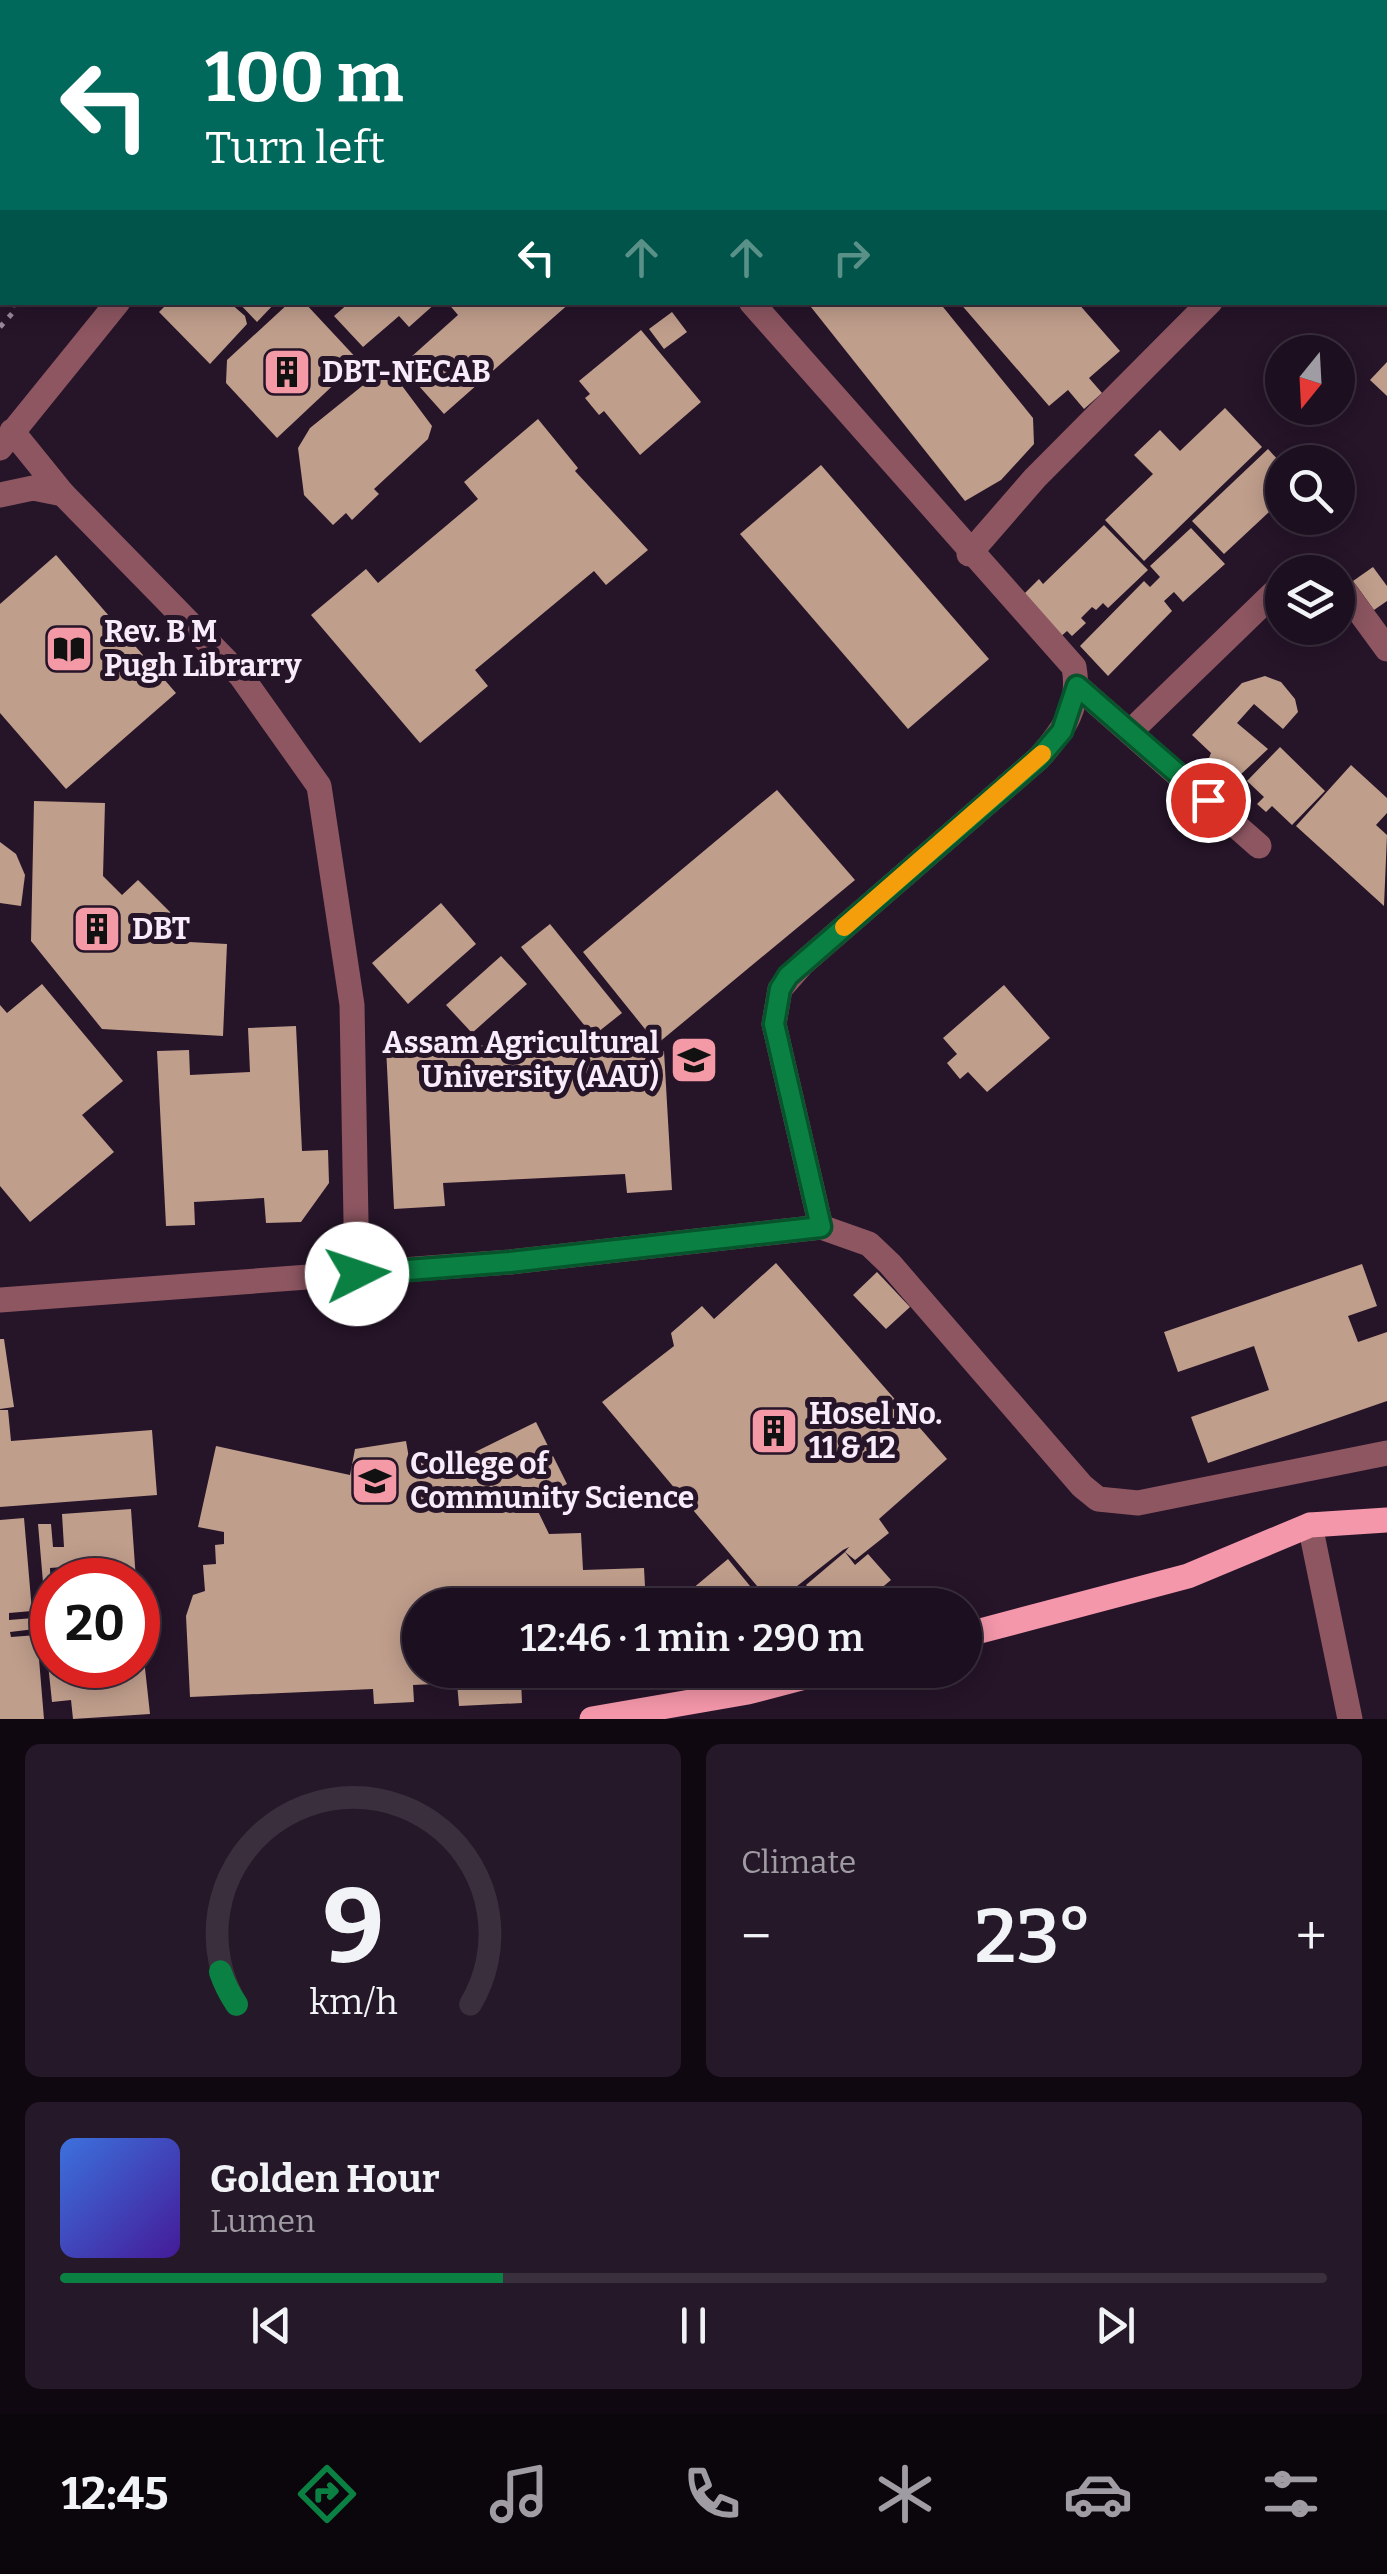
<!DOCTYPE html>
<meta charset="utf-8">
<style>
body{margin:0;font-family:Bitter,serif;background:#251828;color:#f1f3f6;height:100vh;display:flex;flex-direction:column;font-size:38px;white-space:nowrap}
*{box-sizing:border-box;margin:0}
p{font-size:32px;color:#a09ca4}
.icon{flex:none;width:55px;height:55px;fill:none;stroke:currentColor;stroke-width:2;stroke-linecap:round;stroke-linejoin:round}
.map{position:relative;height:1719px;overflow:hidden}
.side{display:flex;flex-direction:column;gap:25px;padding:25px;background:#0f0811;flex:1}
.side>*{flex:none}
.banner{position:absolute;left:0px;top:0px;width:1388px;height:305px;box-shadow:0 5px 25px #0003,0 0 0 2px #3a2f3d;background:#00695c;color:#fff;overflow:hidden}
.needle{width:65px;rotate:198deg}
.buttons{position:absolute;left:1265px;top:335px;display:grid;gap:20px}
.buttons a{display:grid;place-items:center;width:90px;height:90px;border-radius:50%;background:#1c0f1f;box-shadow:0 5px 25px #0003,0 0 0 2px #3a2f3d;font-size:50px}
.speed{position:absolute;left:30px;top:1558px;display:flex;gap:20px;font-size:50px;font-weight:700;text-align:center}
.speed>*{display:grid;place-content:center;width:130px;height:130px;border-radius:50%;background:#1c0f1f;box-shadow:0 5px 25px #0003,0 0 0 2px #3a2f3d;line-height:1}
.speed .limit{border:15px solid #d22;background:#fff;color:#111}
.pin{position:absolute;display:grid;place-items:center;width:85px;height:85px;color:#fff;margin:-42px;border:5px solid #fff;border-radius:50%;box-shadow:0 2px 10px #0007}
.me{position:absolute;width:110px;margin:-55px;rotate:86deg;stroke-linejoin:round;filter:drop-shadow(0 0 8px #0008)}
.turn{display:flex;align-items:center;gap:35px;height:210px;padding:0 40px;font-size:45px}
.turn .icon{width:130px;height:130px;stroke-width:2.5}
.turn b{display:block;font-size:70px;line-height:85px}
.lanes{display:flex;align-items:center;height:95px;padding:0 40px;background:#0003;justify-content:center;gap:50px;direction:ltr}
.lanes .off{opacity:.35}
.big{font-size:75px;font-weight:600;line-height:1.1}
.side .card{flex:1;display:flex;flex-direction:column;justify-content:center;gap:15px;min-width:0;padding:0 35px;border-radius:15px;background:#251828}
.side .dial{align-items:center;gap:0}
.dial svg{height:260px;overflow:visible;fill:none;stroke:#3a2f3d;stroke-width:7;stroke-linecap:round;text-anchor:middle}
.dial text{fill:#f1f3f6;stroke:none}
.song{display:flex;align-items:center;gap:30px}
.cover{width:120px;height:120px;border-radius:15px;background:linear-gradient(135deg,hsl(220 70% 55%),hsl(260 70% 35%))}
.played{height:10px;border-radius:5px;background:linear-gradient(90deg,#0b8043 35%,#3a2f3d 35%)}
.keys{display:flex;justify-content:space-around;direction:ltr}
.heat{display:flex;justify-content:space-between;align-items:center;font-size:55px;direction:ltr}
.side .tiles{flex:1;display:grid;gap:25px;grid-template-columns:1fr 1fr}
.card:last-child{grid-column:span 2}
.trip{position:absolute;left:402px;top:1588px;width:580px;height:100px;border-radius:50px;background:#1c0f1f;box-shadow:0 5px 25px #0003,0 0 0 2px #3a2f3d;font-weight:600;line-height:100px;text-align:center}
.tab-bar{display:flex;height:160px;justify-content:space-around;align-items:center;background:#0b060c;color:#a09ca4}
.tab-bar .icon{width:70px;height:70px}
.tab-bar .on{color:#0b8043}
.tab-bar b{font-size:45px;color:#f1f3f6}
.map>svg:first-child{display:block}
.building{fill:#c09e8c}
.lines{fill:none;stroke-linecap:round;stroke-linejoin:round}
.path{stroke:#98899b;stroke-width:5;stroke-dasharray:5 8;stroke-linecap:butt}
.minor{stroke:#8d5661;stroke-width:25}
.major{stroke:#f497aa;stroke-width:25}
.route-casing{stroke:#07532c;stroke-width:25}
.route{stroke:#0b8043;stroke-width:18}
.slow{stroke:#f59e0b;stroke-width:18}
.labels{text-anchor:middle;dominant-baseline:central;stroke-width:10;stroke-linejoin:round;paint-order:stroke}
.poi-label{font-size:30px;font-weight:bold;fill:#f8ebfa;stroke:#261429;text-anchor:start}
</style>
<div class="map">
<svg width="1387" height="1719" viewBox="0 0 1387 1719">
<rect width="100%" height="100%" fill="#261429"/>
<g class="building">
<path d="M169,302H229L245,316L247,324L210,364L159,312Z"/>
<path d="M238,302H276L257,322Z"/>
<path d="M290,302H304L359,361L277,438L226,383L227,360Z"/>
<path d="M350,302H437L409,327L399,316L363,347L334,316Z"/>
<path d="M447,302H571L444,414L401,366L458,315Z"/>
<path d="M807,302H939L1033,418L1034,444L1001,480L965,501Z"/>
<path d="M959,302H1077L1120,351L1089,378L1102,393L1084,409L1068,390L1049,406Z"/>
<path d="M672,312L687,332L664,349L649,329Z"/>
<path d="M641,330L701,402L640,455L604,411L599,415L585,398L590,394L579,381Z"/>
<path d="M1387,362V396L1370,380Z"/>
<path d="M382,370L391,371L432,426L428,439L374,489L379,494L352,520L346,513L333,525L304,495L298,448L310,428Z"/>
<path d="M1225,408L1262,447L1144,561L1105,520L1153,474L1134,455L1160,430L1180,451Z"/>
<path d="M538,419L578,468L575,471L648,550L606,585L594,571L475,670L488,686L420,743L311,615L366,569L378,583L478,499L464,482Z"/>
<path d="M1268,449L1282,464V500L1224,554L1192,521Z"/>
<path d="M821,465L989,659L908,729L740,534Z"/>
<path d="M1104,525L1148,570L1108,608L1103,603L1096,610L1092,607L1081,618L1086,623L1072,636L1067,631L1059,638L1020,598L1039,579L1043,584Z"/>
<path d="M1191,528L1225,564L1183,602L1174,592L1164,601L1172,611L1108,676L1080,646L1144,581L1150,587L1160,577L1150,566Z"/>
<path d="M56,555L176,693L66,789L0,713V604Z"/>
<path d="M1373,567L1387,586V601L1374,610L1353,581Z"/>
<path d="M1265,676L1281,682L1295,699L1298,712L1283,729L1254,704L1237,723L1268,749L1239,776L1222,760L1217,765L1209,758L1211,753L1192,735L1242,683Z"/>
<path d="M1280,747L1325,791L1292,825L1272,806L1266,812L1257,804L1264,797L1247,781Z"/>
<path d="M1351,765L1387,798V813L1376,825L1387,835L1384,906L1296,826Z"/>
<path d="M777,790L855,880L657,1044L583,952Z"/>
<path d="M34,801L105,803L103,876L122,895L138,880L175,917L151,940L227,944L223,1036L102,1029L31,941Z"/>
<path d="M0,842L16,854L25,875L21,906L0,903Z"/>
<path d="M441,903L476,944L408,1004L372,963Z"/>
<path d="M550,924L622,1013L593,1036L521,947Z"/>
<path d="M501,956L527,984L472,1033L446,1005Z"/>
<path d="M42,984L123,1081L82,1115L114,1152L30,1222L0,1186V1005L7,1013Z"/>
<path d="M1004,985L1050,1038L987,1092L968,1072L960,1079L947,1063L957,1054L943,1038Z"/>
<path d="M296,1026L302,1151L328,1150L329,1183L301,1222L266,1223L264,1198L194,1202L195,1225L166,1226L157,1051L189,1050L190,1075L250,1072L248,1028Z"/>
<path d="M467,1032L468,1046L634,1037L635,1052L664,1051L672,1190L627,1193L625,1174L443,1183L445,1206L394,1209L386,1047L422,1046L421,1035Z"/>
<path d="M776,1263L947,1459L879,1519L889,1533L855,1560L845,1552L849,1547L843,1550L773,1605L602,1402L674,1346L671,1333L702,1306L714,1319Z"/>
<path d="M1362,1264L1377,1306L1348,1316L1358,1342L1387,1332V1401L1208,1463L1191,1417L1269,1390L1254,1346L1178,1372L1164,1332Z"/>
<path d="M877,1272L910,1307L886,1329L853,1295Z"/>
<path d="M0,1339H4L14,1407L0,1409Z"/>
<path d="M0,1410H8L11,1441L152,1430L157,1495L0,1507Z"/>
<path d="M536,1422L567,1484L533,1501L549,1534L581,1533L583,1570L644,1568L646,1605H420V1670H649L650,1674L521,1679L522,1703L459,1706L457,1683L413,1685L414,1702L374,1704L373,1689L190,1697L186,1616L193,1595L205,1591L203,1565L216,1564L215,1545L224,1544V1532L198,1527L216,1446L350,1475L355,1449L406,1441L410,1464L471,1454Z"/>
<path d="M131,1509L136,1580H64L63,1567L50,1568L52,1627L10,1632L11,1637L37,1635L44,1719H0V1520L24,1518L32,1611L9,1613V1620L46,1617L38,1524H51L53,1547H64L62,1514Z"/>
<path d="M845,1552L855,1565L868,1554L891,1580L861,1605H823L806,1585Z"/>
<path d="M728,1559L763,1602L759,1605H705L692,1589Z"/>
<path d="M143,1650L150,1714L73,1719L71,1700L52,1702L47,1654L52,1653V1665H59L60,1678H70L69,1665H138V1651Z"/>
</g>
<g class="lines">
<g class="path">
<path d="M0,284L2,286"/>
<path d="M0,327L16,309L15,302"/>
</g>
<g class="minor">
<path d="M418,0L420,2"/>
<path d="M1193,0L1196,2"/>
<path d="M394,2L397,0"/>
<path d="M1385,131L1387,129"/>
<path d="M1385,199L1387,201"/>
<path d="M751,302L1074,667C1081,706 1064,730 1039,758L803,963L780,989L774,1024L821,1227"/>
<path d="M12,431L63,494"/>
<path d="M0,448L118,302"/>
<path d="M0,495L33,488L63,494L241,676L319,786L352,1005L357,1274"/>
<path d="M969,554L1035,478L1210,302"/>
<path d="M1300,572L1314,568L1327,572"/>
<path d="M1338,582L1387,649"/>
<path d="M1077,686L1259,846"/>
<path d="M1131,731L1282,585"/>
<path d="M0,1300L510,1262L821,1227L869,1244L890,1264L1082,1486L1098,1499L1138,1503L1387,1453"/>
<path d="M1310,1525L1350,1719"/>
</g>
<g class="major">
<path d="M965,1635L1188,1576L1310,1525L1387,1520"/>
<path d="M592,1719L748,1692L832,1670"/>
</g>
</g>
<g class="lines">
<g class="route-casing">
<path id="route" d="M357,1274L510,1262L821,1227L774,1024L780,989L788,976L1039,758L1062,731L1077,686L1208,800"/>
</g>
<use href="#route" class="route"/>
<path class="slow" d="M844,927L1042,754"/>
</g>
<defs>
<g id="building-square" transform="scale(2.5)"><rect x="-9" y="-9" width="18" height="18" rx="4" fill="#f49aa6" stroke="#261429"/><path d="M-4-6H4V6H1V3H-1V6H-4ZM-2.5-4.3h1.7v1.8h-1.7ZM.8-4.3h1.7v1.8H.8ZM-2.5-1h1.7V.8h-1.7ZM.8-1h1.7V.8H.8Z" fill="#111"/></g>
<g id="library-square" transform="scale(2.5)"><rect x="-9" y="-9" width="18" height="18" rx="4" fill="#f49aa6" stroke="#261429"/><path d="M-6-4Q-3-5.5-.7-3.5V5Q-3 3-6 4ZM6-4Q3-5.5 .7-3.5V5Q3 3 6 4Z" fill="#111"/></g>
<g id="university-square" transform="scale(2.5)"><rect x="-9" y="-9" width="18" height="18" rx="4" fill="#f49aa6" stroke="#261429"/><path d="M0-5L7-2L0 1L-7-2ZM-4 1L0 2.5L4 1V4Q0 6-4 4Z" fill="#111"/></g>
</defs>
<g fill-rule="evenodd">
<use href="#building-square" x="287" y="372"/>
<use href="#library-square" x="69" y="649"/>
<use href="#building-square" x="97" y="929"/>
<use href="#university-square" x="694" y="1060"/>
<use href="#building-square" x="774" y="1431"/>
<use href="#university-square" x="375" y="1481"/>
</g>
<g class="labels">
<g class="poi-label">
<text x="322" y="372">DBT-NECAB</text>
<text x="104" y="632">Rev. B M<tspan x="104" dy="34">Pugh Librarry</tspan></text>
<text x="132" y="929">DBT</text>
<text x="659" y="1043" text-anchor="end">Assam Agricultural<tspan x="659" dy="34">University (AAU)</tspan></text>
<text x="809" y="1414">Hosel No.<tspan x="809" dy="34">11 &amp; 12</tspan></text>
<text x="410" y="1464">College of<tspan x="410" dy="34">Community Science</tspan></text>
</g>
</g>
</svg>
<div class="buttons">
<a><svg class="needle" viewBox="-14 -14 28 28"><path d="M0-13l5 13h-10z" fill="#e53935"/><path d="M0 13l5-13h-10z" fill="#a09ca4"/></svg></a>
<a><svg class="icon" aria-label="search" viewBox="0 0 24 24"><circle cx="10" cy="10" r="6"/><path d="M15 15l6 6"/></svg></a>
<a><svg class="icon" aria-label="layers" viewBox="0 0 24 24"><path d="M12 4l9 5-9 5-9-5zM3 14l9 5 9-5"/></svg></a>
</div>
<div class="speed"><div class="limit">20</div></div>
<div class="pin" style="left:1208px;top:800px;background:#d93025"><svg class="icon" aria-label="arrive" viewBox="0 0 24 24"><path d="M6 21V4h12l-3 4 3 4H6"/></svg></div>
<svg class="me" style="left:357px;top:1274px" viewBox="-20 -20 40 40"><circle r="19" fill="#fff"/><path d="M0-13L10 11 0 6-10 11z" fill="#0b8043"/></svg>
<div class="trip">12:46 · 1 min · 290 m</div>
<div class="banner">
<div class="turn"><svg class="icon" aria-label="left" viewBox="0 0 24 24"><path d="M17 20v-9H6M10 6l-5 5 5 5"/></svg><div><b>100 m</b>Turn left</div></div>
<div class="lanes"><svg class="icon" aria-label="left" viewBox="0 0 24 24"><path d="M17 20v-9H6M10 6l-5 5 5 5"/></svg><svg class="icon off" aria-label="ahead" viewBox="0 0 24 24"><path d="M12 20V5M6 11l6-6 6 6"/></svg><svg class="icon off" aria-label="ahead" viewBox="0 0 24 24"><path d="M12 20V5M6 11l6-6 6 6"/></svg><svg class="icon off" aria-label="right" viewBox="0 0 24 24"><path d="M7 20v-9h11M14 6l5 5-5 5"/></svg></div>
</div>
</div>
<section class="side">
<div class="tiles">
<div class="card dial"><svg viewBox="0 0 100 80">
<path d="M14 69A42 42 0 1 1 86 69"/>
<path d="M14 69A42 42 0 0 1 9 59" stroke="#0b8043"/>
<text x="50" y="56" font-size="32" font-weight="700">9</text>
<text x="50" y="72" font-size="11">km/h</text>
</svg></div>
<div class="card"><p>Climate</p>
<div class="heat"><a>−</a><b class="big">23°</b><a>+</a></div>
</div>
<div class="card">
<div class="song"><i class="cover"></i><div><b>Golden Hour</b><p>Lumen</p></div></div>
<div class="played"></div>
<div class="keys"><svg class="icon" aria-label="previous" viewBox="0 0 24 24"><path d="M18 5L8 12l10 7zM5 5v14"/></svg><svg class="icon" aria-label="pause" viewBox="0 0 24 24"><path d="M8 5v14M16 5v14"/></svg><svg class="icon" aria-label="next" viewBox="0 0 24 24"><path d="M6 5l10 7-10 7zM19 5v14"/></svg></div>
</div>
</div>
</section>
<nav class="tab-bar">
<b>12:45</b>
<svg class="icon on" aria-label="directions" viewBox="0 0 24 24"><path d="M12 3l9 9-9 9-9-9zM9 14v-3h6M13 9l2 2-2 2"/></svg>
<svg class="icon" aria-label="music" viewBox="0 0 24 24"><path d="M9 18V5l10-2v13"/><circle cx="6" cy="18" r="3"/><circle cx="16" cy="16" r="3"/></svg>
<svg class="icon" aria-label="phone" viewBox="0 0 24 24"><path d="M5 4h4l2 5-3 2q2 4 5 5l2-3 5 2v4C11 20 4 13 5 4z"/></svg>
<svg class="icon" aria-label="climate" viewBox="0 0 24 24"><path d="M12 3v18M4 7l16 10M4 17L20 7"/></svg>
<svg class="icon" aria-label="car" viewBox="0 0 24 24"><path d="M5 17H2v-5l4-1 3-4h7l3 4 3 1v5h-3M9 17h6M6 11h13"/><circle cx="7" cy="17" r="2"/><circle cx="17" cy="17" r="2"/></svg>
<svg class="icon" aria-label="filters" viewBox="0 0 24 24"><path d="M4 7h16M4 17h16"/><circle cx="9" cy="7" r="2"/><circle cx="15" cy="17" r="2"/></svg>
</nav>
